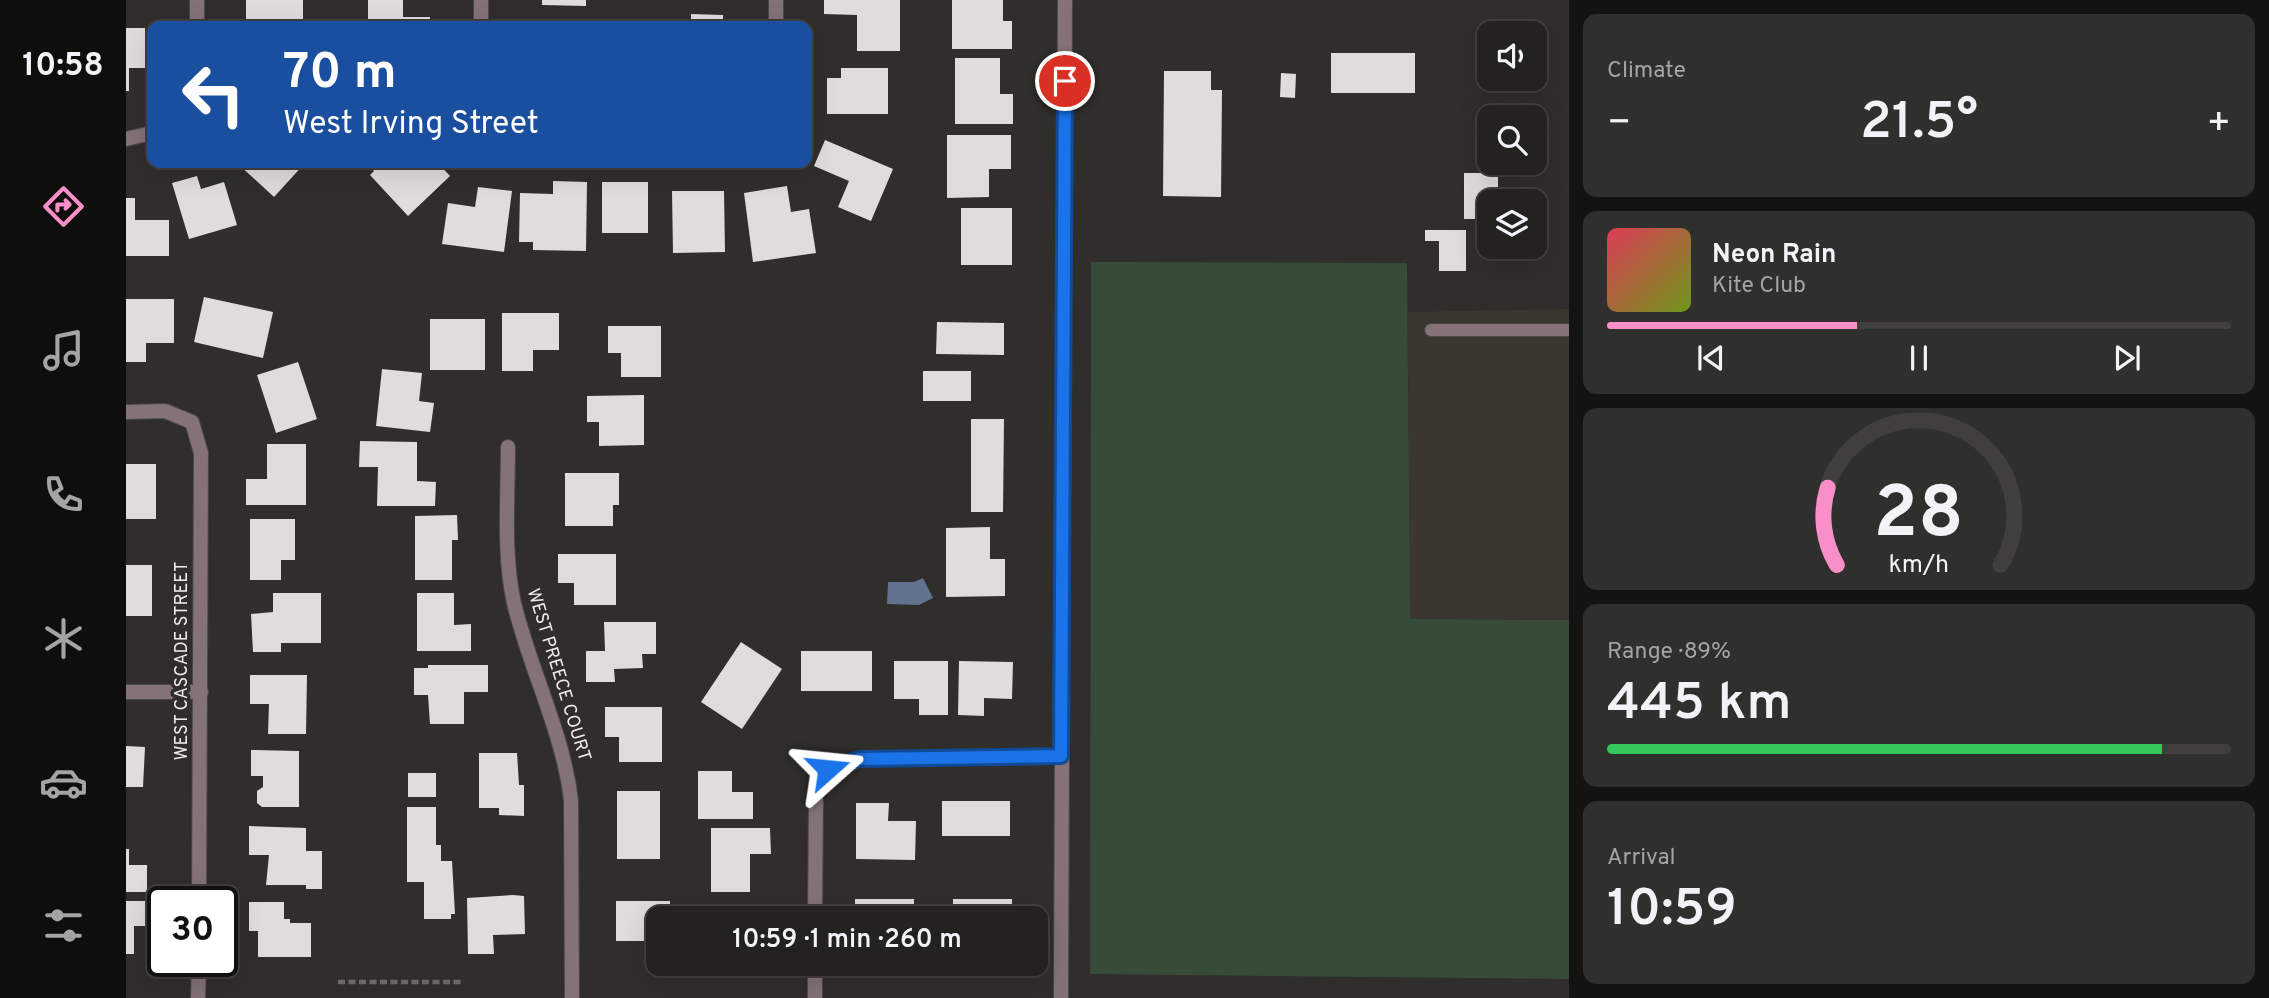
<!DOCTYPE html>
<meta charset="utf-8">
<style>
body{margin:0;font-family:Overpass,sans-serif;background:#2f2f2d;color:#f1f3f6;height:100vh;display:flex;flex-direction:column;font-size:26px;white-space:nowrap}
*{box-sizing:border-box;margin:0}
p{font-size:23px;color:#a3a4a5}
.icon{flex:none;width:38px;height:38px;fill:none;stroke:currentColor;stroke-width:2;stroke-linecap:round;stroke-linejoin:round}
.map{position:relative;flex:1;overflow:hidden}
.details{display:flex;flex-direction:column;gap:14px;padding:14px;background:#131312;width:700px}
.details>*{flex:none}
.hud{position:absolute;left:21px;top:21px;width:665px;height:147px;border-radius:14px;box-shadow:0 7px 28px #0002,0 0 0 2px #403f3e;background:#1a4fa0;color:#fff;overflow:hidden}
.tools{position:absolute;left:1351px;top:21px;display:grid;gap:14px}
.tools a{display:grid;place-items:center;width:70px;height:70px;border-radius:14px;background:#232220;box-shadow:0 7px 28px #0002,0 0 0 2px #403f3e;font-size:35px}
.speed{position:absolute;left:21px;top:886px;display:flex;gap:14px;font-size:35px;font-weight:700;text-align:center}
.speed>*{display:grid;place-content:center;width:91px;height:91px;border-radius:50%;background:#232220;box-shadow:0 7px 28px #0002,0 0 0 2px #403f3e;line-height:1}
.speed .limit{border:4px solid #111;border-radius:10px;background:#fff;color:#111}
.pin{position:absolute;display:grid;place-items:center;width:60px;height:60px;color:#fff;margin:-30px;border:4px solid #fff;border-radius:50%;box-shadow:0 2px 7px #0007}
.me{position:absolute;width:77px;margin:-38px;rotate:72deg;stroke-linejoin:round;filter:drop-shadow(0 0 5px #0008)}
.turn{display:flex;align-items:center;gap:24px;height:147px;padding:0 21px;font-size:32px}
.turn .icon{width:91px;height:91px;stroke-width:2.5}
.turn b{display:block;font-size:49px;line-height:60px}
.big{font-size:52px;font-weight:600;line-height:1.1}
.details .widget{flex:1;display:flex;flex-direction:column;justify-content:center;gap:10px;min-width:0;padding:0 24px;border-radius:14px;background:#2f2f2d}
.details .dial{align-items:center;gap:0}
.dial svg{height:182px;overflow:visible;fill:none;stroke:#403f3e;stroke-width:7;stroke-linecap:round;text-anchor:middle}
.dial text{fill:#f1f3f6;stroke:none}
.song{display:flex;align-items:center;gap:21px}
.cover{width:84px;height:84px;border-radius:10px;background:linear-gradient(135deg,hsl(350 70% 55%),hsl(80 70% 35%))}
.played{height:7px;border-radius:4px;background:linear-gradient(90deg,#f98fc9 40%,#403f3e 40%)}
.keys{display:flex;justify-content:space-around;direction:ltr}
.heat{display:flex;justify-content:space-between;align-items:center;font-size:38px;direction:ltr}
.charge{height:10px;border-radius:5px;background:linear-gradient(90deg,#34c759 89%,#403f3e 0)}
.trip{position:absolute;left:520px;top:906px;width:402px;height:70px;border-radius:14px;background:#232220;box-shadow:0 7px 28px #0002,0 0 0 2px #403f3e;font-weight:600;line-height:70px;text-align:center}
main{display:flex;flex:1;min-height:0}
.tabs{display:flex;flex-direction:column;width:126px;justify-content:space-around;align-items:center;background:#0e0e0d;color:#a3a4a5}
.tabs .icon{width:49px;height:49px}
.tabs .current{color:#f98fc9}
.tabs b{font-size:32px;color:#f1f3f6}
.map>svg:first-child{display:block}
.built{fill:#3b362f}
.green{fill:#364c39}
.water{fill:#60728e}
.building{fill:#dfddd9}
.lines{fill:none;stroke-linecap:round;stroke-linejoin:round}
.service-casing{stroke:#4a4946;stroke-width:14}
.minor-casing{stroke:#4a4946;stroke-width:16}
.tertiary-casing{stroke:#4a4946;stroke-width:16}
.path{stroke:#696866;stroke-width:4.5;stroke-dasharray:7 3.5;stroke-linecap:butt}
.service{stroke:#847274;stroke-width:12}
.minor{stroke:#847274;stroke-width:14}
.tertiary{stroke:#847274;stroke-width:14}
.route-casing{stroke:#114b97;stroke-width:18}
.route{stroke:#1a73e8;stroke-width:12}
.labels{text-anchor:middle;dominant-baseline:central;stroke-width:7;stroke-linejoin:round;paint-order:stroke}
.street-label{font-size:18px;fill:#eeedeb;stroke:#2f2e2b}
</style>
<main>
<nav class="tabs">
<b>10:58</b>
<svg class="icon current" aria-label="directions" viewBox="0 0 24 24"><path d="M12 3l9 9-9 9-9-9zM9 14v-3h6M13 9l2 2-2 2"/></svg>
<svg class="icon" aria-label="music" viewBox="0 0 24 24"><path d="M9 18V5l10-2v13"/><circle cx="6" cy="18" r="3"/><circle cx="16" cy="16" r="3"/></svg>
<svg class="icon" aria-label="phone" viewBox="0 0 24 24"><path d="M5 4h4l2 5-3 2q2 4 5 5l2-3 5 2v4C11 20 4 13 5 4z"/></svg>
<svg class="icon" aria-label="climate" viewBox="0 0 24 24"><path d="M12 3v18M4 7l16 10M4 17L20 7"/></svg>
<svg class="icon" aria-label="car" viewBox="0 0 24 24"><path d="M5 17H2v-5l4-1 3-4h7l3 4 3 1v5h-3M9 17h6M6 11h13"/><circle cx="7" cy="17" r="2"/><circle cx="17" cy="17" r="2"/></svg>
<svg class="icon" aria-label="filters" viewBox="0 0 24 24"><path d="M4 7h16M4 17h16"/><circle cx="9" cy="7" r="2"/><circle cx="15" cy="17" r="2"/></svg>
</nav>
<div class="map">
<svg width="1443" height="998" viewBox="0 0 1443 998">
<rect width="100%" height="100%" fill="#2f2e2b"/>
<path class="built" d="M1443,309V620L1283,619L1282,312Z"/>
<path class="green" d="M965,262L1281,263L1284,619L1443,620V979L964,974Z"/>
<path class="water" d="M797,578L807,598L793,605L761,604L762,582H788Z"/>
<g class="building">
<rect x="120" y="0" width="57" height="26"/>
<path d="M242,0H277V17H304V26H242Z"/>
<path d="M416,0H460V6L416,5Z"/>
<path d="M698,0H774V51H731V15L698,14Z"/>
<path d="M826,0H877V21H886V49H826Z"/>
<path d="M565,14L597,15V26H565Z"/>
<rect x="400" y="21" width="50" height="5"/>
<path d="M0,28H19V68H3V91H0Z"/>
<rect x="1205" y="53" width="84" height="40"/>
<path d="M829,58H874V94H887V124H829Z"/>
<path d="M715,68H762V114H701V78H715Z"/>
<path d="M1038,71H1085V90H1096L1095,197L1037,196Z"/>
<path d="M1155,73L1170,74L1169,98L1154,97Z"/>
<path d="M821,135H885V169H863V197L821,198Z"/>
<path d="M699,140L767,169L745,221L712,207L723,181L688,166Z"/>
<path d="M111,163H179L148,197Z"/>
<path d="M240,163H312L324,176L282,216L244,175L248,171Z"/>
<path d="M1338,173H1372V201H1363V219H1338Z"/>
<path d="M71,176L75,189L98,182L111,225L63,239L46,183Z"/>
<path d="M427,181L461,182L460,251L407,250V242H393L394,193L427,194Z"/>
<rect x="476" y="182" width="46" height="51"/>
<path d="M661,186L665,212L683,209L690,253L627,262L618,193Z"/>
<path d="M352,187L386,191L378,252L316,244L322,203L349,207Z"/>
<path d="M546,191H598L599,252L547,253Z"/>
<path d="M0,198H9V220H43V256H0Z"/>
<rect x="835" y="208" width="51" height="57"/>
<path d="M1299,230H1340V271H1313V241H1299Z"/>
<path d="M78,297L147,312L137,358L68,342Z"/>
<path d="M0,299H48V343H20V362H0Z"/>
<path d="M376,313H433V350H407V371H376Z"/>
<rect x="304" y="319" width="55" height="51"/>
<path d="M811,322L878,323V355L810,354Z"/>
<path d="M482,326H535V377H495V353H482Z"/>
<path d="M172,362L191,419L150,433L131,375Z"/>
<path d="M256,369L296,373L293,401L308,403L304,432L250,426Z"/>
<rect x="797" y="371" width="48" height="30"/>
<path d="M518,395V445L473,446V422H461V396Z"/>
<path d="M845,419H878L877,512H845Z"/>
<path d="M234,441L291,442V481L310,482L309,506H251L252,467H233Z"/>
<path d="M141,444H180V505H120V479H141Z"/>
<rect x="0" y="464" width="30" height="55"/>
<path d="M439,473H493V505H487V526H439Z"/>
<path d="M331,515L332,540H326V580H289V516Z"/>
<path d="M124,519H169V560H155V580H124Z"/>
<path d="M864,527V559H879V596L820,597V528Z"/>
<path d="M432,554H490V605H448V583H432Z"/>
<rect x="0" y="565" width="26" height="51"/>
<path d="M147,593H195V643H155V652H127L125,614L147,612Z"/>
<path d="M291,593H328V625L345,624V651H291Z"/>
<path d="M478,622H530V654H516L517,668L488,669L489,682H460V651H479Z"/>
<path d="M615,642L656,669L616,729L575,702Z"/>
<rect x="675" y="651" width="71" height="40"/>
<path d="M768,661H822V715H793V699H768Z"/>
<path d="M833,661L887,662L886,699L858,698V716L832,715Z"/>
<path d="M302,665H362V692H338V724H304L302,695H288V668H302Z"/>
<path d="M124,675H181L180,734H142L143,704H124Z"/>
<path d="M479,707H536V762H493V737H479Z"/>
<path d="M0,746L19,747L17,787H0Z"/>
<path d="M125,750L173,751V807H136L131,803V791L137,787V776H125Z"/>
<path d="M353,753H391L393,785H398V816L373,815V808H353Z"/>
<path d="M572,771H606V792H627V819H572Z"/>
<rect x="282" y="773" width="28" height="24"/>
<rect x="491" y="791" width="43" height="68"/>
<rect x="816" y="801" width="68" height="35"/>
<path d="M730,803H763L762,821H790L789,860L730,859Z"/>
<path d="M281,807H310V845H315V861H326L329,914H325V919H298V882H281Z"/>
<path d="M123,826L180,828V851H196V889H180V885H140L143,855H123Z"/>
<path d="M585,828H644L645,854H624V892H585Z"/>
<path d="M0,849H3V865H21V892H0Z"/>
<path d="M387,895L398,896L399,934L367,935L368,954H342L341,898Z"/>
<rect x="729" y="899" width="59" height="20"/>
<rect x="827" y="899" width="59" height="20"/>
<path d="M0,901H23V926H8V954H0Z"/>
<path d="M490,901H544V919H532V958H518V941H490Z"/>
<path d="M123,902H158V919H164V923H185V957H132V931H123Z"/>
<rect x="591" y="905" width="53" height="14"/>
</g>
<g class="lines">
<g class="service-casing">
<path id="service" d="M1305,330H1443"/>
</g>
<g class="minor-casing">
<g id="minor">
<path d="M650,0V26"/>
<path d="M71,26V0"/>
<path d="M355,26V0"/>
<path d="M0,139L26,133"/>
<path d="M0,412L39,411L66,422L75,453L73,901"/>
<path d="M382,447C382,499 377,553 388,603C404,670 437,732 445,800L446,998"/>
<path d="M0,692H75"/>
<path d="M689,919L690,796L702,769L733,759L935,756"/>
<path d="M72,998L73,961"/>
<path d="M689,998V964"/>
</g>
</g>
<g class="tertiary-casing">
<path id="tertiary" d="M935,998L939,0"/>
</g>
<path class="path" d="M212,982H335"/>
<use href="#service" class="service"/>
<use href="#minor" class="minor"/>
<use href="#tertiary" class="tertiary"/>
</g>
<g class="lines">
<g class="route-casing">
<path id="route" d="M702,769L733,759L935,756L939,81"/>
</g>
<use href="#route" class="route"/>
</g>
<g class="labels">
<g class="street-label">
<text transform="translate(56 661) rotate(-90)">WEST CASCADE STREET</text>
<text transform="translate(432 675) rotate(73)">WEST PREECE COURT</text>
</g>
</g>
</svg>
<div class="tools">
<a><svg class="icon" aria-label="sound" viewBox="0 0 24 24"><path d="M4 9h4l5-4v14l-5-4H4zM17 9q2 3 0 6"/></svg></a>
<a><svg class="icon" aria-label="search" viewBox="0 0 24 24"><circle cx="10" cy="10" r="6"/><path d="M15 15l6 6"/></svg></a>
<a><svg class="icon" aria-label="layers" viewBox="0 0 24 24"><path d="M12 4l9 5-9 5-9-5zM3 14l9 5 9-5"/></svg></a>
</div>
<div class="speed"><div class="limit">30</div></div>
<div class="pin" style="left:939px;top:81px;background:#d93025"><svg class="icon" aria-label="arrive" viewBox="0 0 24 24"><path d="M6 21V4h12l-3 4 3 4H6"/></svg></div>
<svg class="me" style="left:702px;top:769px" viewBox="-20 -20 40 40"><path d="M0-17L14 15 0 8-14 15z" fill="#1a73e8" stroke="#fff" stroke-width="4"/></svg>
<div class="trip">10:59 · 1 min · 260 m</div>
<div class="hud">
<div class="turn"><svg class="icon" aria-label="left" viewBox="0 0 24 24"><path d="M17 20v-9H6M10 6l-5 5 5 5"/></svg><div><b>70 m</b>West Irving Street</div></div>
</div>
</div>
<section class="details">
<div class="widget"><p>Climate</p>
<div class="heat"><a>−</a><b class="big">21.5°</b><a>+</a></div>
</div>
<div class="widget">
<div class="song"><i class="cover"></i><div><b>Neon Rain</b><p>Kite Club</p></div></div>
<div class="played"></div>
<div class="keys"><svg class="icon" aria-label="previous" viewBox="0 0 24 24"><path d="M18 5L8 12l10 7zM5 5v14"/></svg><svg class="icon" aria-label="pause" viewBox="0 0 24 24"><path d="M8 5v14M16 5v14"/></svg><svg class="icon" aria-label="next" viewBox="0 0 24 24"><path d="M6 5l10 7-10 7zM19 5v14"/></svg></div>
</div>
<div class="widget dial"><svg viewBox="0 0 100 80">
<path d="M14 69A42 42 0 1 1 86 69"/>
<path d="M14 69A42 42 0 0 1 10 35" stroke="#f98fc9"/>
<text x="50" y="56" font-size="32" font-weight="700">28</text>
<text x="50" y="72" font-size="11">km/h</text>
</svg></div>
<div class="widget"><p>Range · 89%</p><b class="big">445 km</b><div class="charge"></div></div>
<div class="widget"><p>Arrival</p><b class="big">10:59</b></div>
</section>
</main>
